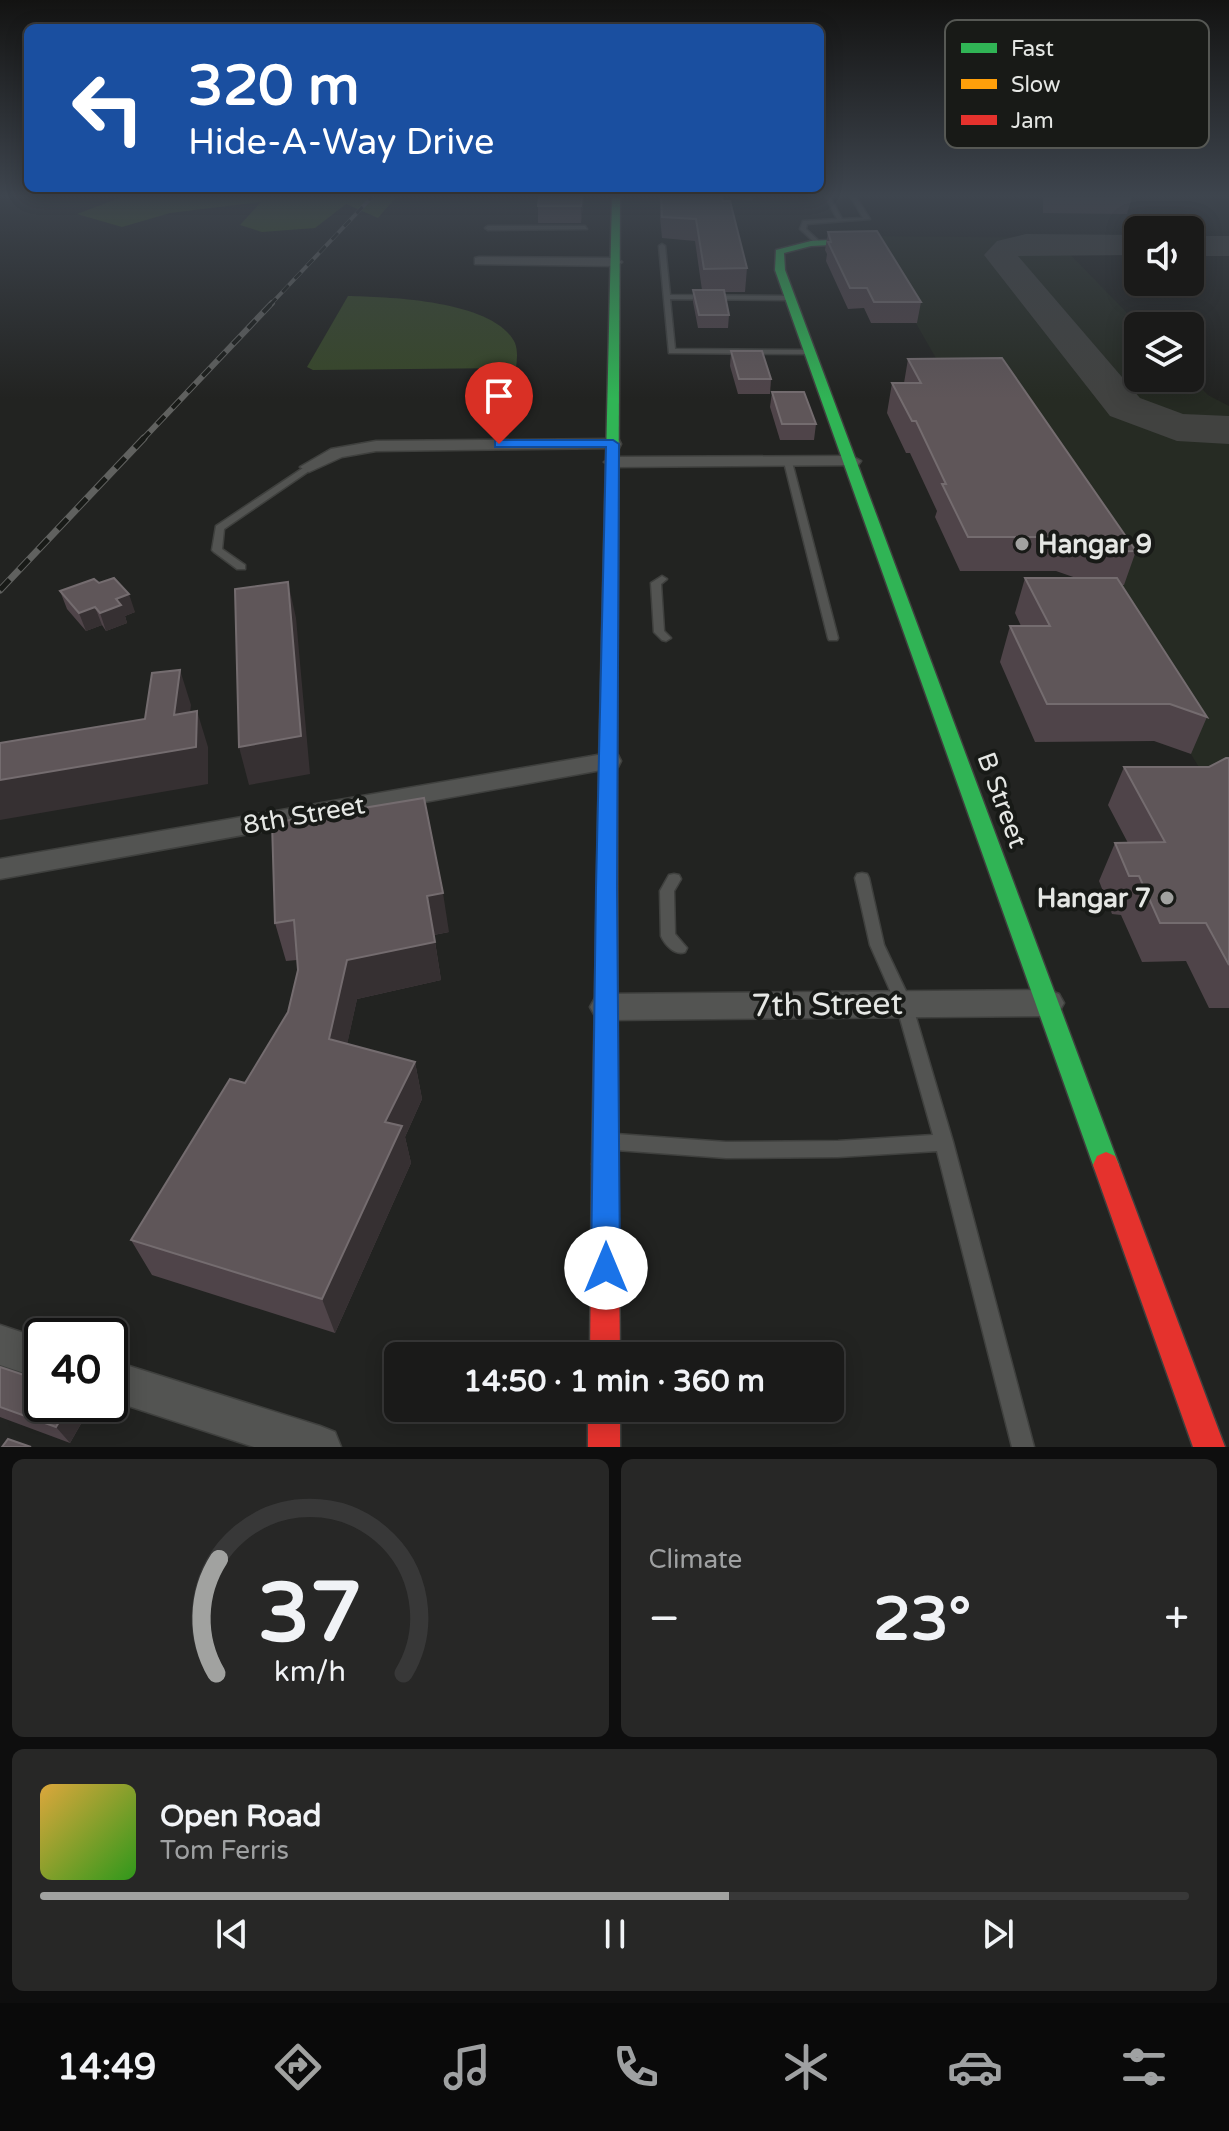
<!DOCTYPE html>
<meta charset="utf-8">
<style>
body{margin:0;font-family:"Varela Round",sans-serif;background:#272726;color:#f1f3f6;height:100vh;display:flex;flex-direction:column;font-size:30px;white-space:nowrap}
*{box-sizing:border-box;margin:0}
p{font-size:26px;color:#9fa1a2}
.icon{flex:none;width:44px;height:44px;fill:none;stroke:currentColor;stroke-width:2;stroke-linecap:round;stroke-linejoin:round}
.map{position:relative;height:1447px;overflow:hidden}
.panel{display:flex;flex-direction:column;gap:12px;padding:12px;background:#0e0e0e;flex:1}
.panel>*{flex:none}
.guide{position:absolute;left:24px;top:24px;width:800px;height:168px;border-radius:12px;box-shadow:0 4px 20px #0003,0 0 0 2px #383838;background:#1a4fa0;color:#fff;overflow:hidden}
.tools{position:absolute;left:1124px;top:216px;display:grid;gap:16px}
.tools a{display:grid;place-items:center;width:80px;height:80px;border-radius:12px;background:#1a1a19;box-shadow:0 4px 20px #0003,0 0 0 2px #383838;font-size:40px}
.speed{position:absolute;left:24px;top:1318px;display:flex;gap:16px;font-size:40px;font-weight:700;text-align:center}
.speed>*{display:grid;place-content:center;width:104px;height:104px;border-radius:50%;background:#1a1a19;box-shadow:0 4px 20px #0003,0 0 0 2px #383838;line-height:1}
.speed .limit{border:4px solid #111;border-radius:12px;background:#fff;color:#111}
.pin{position:absolute;display:grid;place-items:center;width:68px;height:68px;color:#fff;margin:-82px -34px;border-radius:50% 50% 50% 0;rotate:-45deg;box-shadow:0 0 8px #0007}
.pin .icon{rotate:45deg}
.me{position:absolute;width:88px;margin:-44px;rotate:0deg;stroke-linejoin:round;filter:drop-shadow(0 0 6px #0008)}
.turn{display:flex;align-items:center;gap:28px;height:168px;padding:0 32px;font-size:36px}
.turn .icon{width:104px;height:104px;stroke-width:2.5}
.turn b{display:block;font-size:56px;line-height:68px}
.big{font-size:60px;font-weight:700;line-height:1.1}
.panel .card{flex:1;display:flex;flex-direction:column;justify-content:center;gap:12px;min-width:0;padding:0 28px;border-radius:12px;background:#272726}
.panel .dial{align-items:center;gap:0}
.dial svg{height:208px;overflow:visible;fill:none;stroke:#383838;stroke-width:7;stroke-linecap:round;text-anchor:middle}
.dial text{fill:#f1f3f6;stroke:none}
.song{display:flex;align-items:center;gap:24px}
.cover{width:96px;height:96px;border-radius:12px;background:linear-gradient(135deg,hsl(40 70% 55%),hsl(110 70% 35%))}
.played{height:8px;border-radius:4px;background:linear-gradient(90deg,#a1a2a0 60%,#383838 60%)}
.keys{display:flex;justify-content:space-around;direction:ltr}
.heat{display:flex;justify-content:space-between;align-items:center;font-size:44px;direction:ltr}
.panel .tiles{flex:1;display:grid;gap:12px;grid-template-columns:1fr 1fr}
.card:last-child{grid-column:span 2}
.trip{position:absolute;left:384px;top:1342px;width:460px;height:80px;border-radius:12px;background:#1a1a19;box-shadow:0 4px 20px #0003,0 0 0 2px #383838;font-weight:700;line-height:80px;text-align:center}
.menu{display:flex;height:128px;justify-content:space-around;align-items:center;background:#0a0a0a;color:#9fa1a2}
.menu .icon{width:56px;height:56px}
.menu .selected{color:#a1a2a0}
.menu b{font-size:36px;color:#f1f3f6}
.map>svg:first-child{display:block}
.built{fill:#262b23}
.green{fill:#374728}
.forest{fill:#37511d}
.lines{fill:none;stroke-linecap:round;stroke-linejoin:round}
.taxiway{fill:#414240;fill-rule:evenodd}
.lane-casing{stroke:#3f403e;stroke-width:3}
.street-casing{stroke:#3f403e;stroke-width:3}
.fast-casing{stroke:#3f403e;stroke-width:3}
.slow-casing{stroke:#3f403e;stroke-width:3}
.jam-casing{stroke:#3f403e;stroke-width:3}
.lane{fill:#535452;fill-rule:evenodd}
.street{fill:#535452;fill-rule:evenodd}
.fast{fill:#30b455;fill-rule:evenodd}
.slow{fill:#ff9f0a;fill-rule:evenodd}
.jam{fill:#e5322d;fill-rule:evenodd}
.rail-far2-casing{stroke:#60615f;stroke-width:4}
.rail-far1-casing{stroke:#60615f;stroke-width:6}
.rail-casing{stroke:#60615f;stroke-width:7}
.rail-far2{stroke:#181a17;stroke-width:3;stroke-dasharray:9;stroke-linecap:butt}
.rail-far1{stroke:#181a17;stroke-width:4;stroke-dasharray:11;stroke-linecap:butt}
.rail{stroke:#181a17;stroke-width:5;stroke-dasharray:14;stroke-linecap:butt}
.wall{fill:#4f4449}
.shaded-wall{fill:#363032}
.building{fill:#5f5659;stroke:#746c6f;stroke-width:2}
.route{fill:#1a73e8;stroke:#114b97;stroke-width:2}
.poi-dot{fill:#a1a2a0;stroke:#181a17;stroke-width:3}
.labels{text-anchor:middle;dominant-baseline:central;stroke-width:8;stroke-linejoin:round;paint-order:stroke}
.poi-label{font-size:26px;font-weight:bold;fill:#e5e7e4;stroke:#181a17;text-anchor:start}
.street-label{font-size:26px;fill:#e5e7e4;stroke:#181a17}
.near-street-label{font-size:32px;fill:#e5e7e4;stroke:#181a17}
.key{fill:#181a17;stroke:#565854;stroke-width:2}
.key-label{font-size:22px;fill:#e5e7e4}
</style>
<div class="map">
<svg width="1229" height="1447" viewBox="0 0 1229 1447">
<rect width="100%" height="100%" fill="#222321"/>
<path class="built" d="M866,236L1054,238L1140,326H1138V378L1190,377L1208,395L1229,406V767L1200,769L1098,602L1109,586L1124,584L953,388Z"/>
<path class="green" d="M348,296C388,297 494,300 515,343C518,351 517,360 516,368L313,370L307,367Z"/>
<path class="forest" d="M122,197H396L378,218L346,204L315,228L262,232L240,225L261,202L170,213L122,227L77,214Z"/>
<g class="lines">
<g class="taxiway">
<path d="M1026,234L1138,235V255L1018,256L1140,398L1183,414L1229,416V444L1177,441L1110,416L984,255L997,241Z"/>
<rect x="1190" y="236" width="39" height="20"/>
</g>
<g class="lane-casing">
<g id="lane">
<path d="M733,197H754L751,199Z"/>
<path d="M826,197H830L842,219L863,218L851,197H856L870,219L807,224L806,229L819,241L814,242L800,229L803,221L837,219Z"/>
<path d="M585,226L587,229L488,230L485,228L488,226Z"/>
<path d="M662,244L665,246L670,295L790,296L793,298L790,300L670,299L675,349L810,350H813V354L669,353L659,246Z"/>
<path d="M788,459L792,462L838,638L837,640H829L828,638L784,462Z"/>
<path d="M309,464L312,465V469L224,529L222,549L245,565V569H237L214,552L212,550L216,526Z"/>
<path d="M662,576L667,579L661,584L664,631L671,638L666,641L662,640L654,632L651,583Z"/>
<path d="M862,873L867,874L869,878L884,945L912,1004L953,1142L1034,1447H1012L937,1151L838,1157L726,1158L616,1150L610,1148L607,1142L610,1136L616,1134L726,1142L838,1141L933,1135L896,1004L870,945L855,878L857,874Z"/>
<path d="M674,874L679,875L681,879L674,891L675,934L687,948L685,952C675,956 665,945 661,936L660,891L669,875Z"/>
</g>
</g>
<g class="street-casing">
<g id="street">
<path d="M479,257L616,258L622,262L616,266L475,264V258Z"/>
<path d="M613,439L619,440L621,444L619,448L376,451L342,457L309,472L300,467L331,449L376,441Z"/>
<path d="M852,456L861,461L858,465L613,467L604,462L613,457Z"/>
<path d="M609,753L618,755L621,761L618,767L0,879V859Z"/>
<path d="M1048,990L1059,994L1064,1003L1059,1012L1048,1016L606,1020L595,1016L590,1007L595,998L606,994Z"/>
<path d="M0,1325L42,1339V1379L0,1365Z"/>
<path d="M110,1360L320,1426L335,1432L341,1447H254L110,1400Z"/>
</g>
</g>
<g class="fast-casing">
<g id="fast">
<path d="M612,197H620L617,766L608,772L599,766Z"/>
<path d="M864,238L867,243L811,246L784,253L785,270L1119,1165L1115,1174L1106,1178L1097,1174L1093,1165L775,270L776,250L811,241Z"/>
</g>
</g>
<g class="slow-casing">
<path id="slow" d="M608,760L617,766L618,1164L614,1173L605,1177L596,1173L592,1164L599,766Z"/>
</g>
<g class="jam-casing">
<g id="jam">
<path d="M605,1151L614,1155L618,1164L620,1356H590L592,1164L596,1155Z"/>
<path d="M1106,1152L1115,1156L1119,1165L1225,1447H1193L1093,1165L1097,1156Z"/>
<rect x="588" y="1408" width="32" height="39"/>
</g>
</g>
<use href="#lane" class="lane"/>
<use href="#street" class="street"/>
<use href="#fast" class="fast"/>
<use href="#slow" class="slow"/>
<use href="#jam" class="jam"/>
<g class="rail-far2-casing">
<path id="rail-far2" d="M270,305L372,197"/>
</g>
<g class="rail-far1-casing">
<path id="rail-far1" d="M142,440L272,303"/>
</g>
<g class="rail-casing">
<path id="rail" d="M0,590L144,438"/>
</g>
<use href="#rail-far2" class="rail-far2"/>
<use href="#rail-far1" class="rail-far1"/>
<use href="#rail" class="rail"/>
</g>
<g class="wall">
<path d="M539,197H584L581,223H538V206Z"/>
<path d="M661,197H722L747,268L745,292H724L729,315L728,328H698L693,302V290H702L695,241L662,238L660,217Z"/>
<path d="M1043,197H1132L1127,214L1043,213Z"/>
<path d="M828,232L921,302L917,323H871L864,308L848,309L826,261L827,254L825,250Z"/>
<path d="M731,351L771,379L770,394H738L730,366Z"/>
<path d="M908,359L1136,551L1124,585H1122L1207,717L1191,754L1154,741L1035,742L1000,662L1010,626H1021L1015,613L1025,578H1076L1056,571H960L935,517L937,511L910,453H906L887,413L892,383H904Z"/>
<path d="M772,392L816,424L814,440H780L770,407Z"/>
<path d="M99,583L135,612L125,616L127,623L106,631L102,625L86,631L67,609L60,591Z"/>
<path d="M1229,758V1008H1209L1186,961L1142,962L1121,915L1112,914L1099,881L1115,843H1128L1108,805L1124,767H1209Z"/>
<path d="M272,823L449,932L434,935L441,980L357,999L347,1044L415,1062L422,1099L405,1137L411,1163L335,1333L152,1275L131,1240L245,1083L288,1012L298,970L297,960L286,961L275,923Z"/>
<path d="M0,1367L42,1404H86L90,1408L70,1443L0,1417Z"/>
</g>
<g class="shaded-wall">
<path d="M582,197H584L581,223V206Z"/>
<path d="M288,582L296,618L310,774L249,785L239,747Z"/>
<path d="M129,594L135,612L125,616L127,623L106,631L100,613L116,599Z"/>
<path d="M95,607L102,625L86,631L79,613Z"/>
<path d="M180,670L191,705L186,749L197,711L208,747V784L0,820V780L174,715Z"/>
<path d="M443,893L449,932L433,935L427,896Z"/>
<path d="M435,942L441,980L357,999L340,1077L329,1039L347,960Z"/>
<path d="M415,1062L422,1099L405,1137L411,1163L335,1333L322,1299L385,1122Z"/>
<path d="M70,1404H86L90,1408L70,1443L56,1427Z"/>
</g>
<g class="building">
<path d="M539,197H582L581,206H538Z"/>
<path d="M661,197H722L723,201H730L747,268L704,269L696,219L662,217Z"/>
<path d="M877,231L921,302H874L867,288H850L828,242H831L828,232Z"/>
<path d="M693,290H724L729,315H699Z"/>
<path d="M731,351H762L771,379H739Z"/>
<path d="M1002,358L1136,551L1092,552L1086,543L1066,537H968L942,484H946L916,421H912L892,383H921L908,359Z"/>
<path d="M772,392H804L816,424H782Z"/>
<path d="M114,578L129,594L116,599L121,605L100,613L95,607L79,613L60,591L94,579L99,583Z"/>
<path d="M1025,578H1117L1207,717L1170,704H1047L1010,626H1050Z"/>
<path d="M288,582L301,736L239,747L235,589Z"/>
<path d="M180,670L174,715L197,711L196,747L0,780V743L145,719L152,673Z"/>
<path d="M1226,758H1229V965L1206,923H1160L1139,876H1129L1115,843L1165,842L1124,767H1209Z"/>
<path d="M424,798L443,893L427,896L435,942L347,960L329,1039L415,1062L385,1122L402,1126L322,1299L131,1240L230,1079L245,1083L288,1012L298,970L294,920L275,923L272,823Z"/>
<path d="M0,1367L42,1381V1404H70L56,1427L0,1407Z"/>
<path d="M8,1439L31,1447H2Z"/>
</g>
<linearGradient id="sky" x2="0" y2="1"><stop stop-color="#131312"/><stop offset="0.49" stop-color="#3e454e"/><stop offset="1" stop-color="#3e454e" stop-opacity="0"/></linearGradient>
<rect width="1229" height="399" fill="url(#sky)"/>
<path class="route" d="M499,440H613L619,444L617,888L620,1268L616,1278L606,1283L596,1278L591,1268L596,888L606,447H495V441Z"/>
<g class="poi-dot">
<circle cx="1022" cy="544" r="8"/>
<circle cx="1167" cy="898" r="8"/>
</g>
<g class="labels">
<g class="poi-label">
<text x="1038" y="544">Hangar 9</text>
<text x="1151" y="898" text-anchor="end">Hangar 7</text>
</g>
<g class="street-label">
<text transform="translate(1002 800) rotate(70)">B Street</text>
<text transform="translate(304 815) rotate(-10)">8th Street</text>
</g>
<g class="near-street-label">
<text transform="translate(827 1005) rotate(-1)">7th Street</text>
</g>
</g>
<rect x="945" y="20" width="264" height="128" rx="12" class="key"/>
<rect x="961" y="43" width="36" height="10" fill="#30b455"/>
<rect x="961" y="79" width="36" height="10" fill="#ff9f0a"/>
<rect x="961" y="115" width="36" height="10" fill="#e5322d"/>
<g class="key-label">
<text x="1011" y="56">Fast</text>
<text x="1011" y="92">Slow</text>
<text x="1011" y="128">Jam</text>
</g>
</svg>
<div class="tools">
<a><svg class="icon" aria-label="sound" viewBox="0 0 24 24"><path d="M4 9h4l5-4v14l-5-4H4zM17 9q2 3 0 6"/></svg></a>
<a><svg class="icon" aria-label="layers" viewBox="0 0 24 24"><path d="M12 4l9 5-9 5-9-5zM3 14l9 5 9-5"/></svg></a>
</div>
<div class="speed"><div class="limit">40</div></div>
<div class="pin" style="left:499px;top:444px;background:#d93025"><svg class="icon" aria-label="arrive" viewBox="0 0 24 24"><path d="M6 21V4h12l-3 4 3 4H6"/></svg></div>
<svg class="me" style="left:606px;top:1268px" viewBox="-20 -20 40 40"><circle r="19" fill="#fff"/><path d="M0-13L10 11 0 6-10 11z" fill="#1a73e8"/></svg>
<div class="trip">14:50 · 1 min · 360 m</div>
<div class="guide">
<div class="turn"><svg class="icon" aria-label="left" viewBox="0 0 24 24"><path d="M17 20v-9H6M10 6l-5 5 5 5"/></svg><div><b>320 m</b>Hide-A-Way Drive</div></div>
</div>
</div>
<section class="panel">
<div class="tiles">
<div class="card dial"><svg viewBox="0 0 100 80">
<path d="M14 69A42 42 0 1 1 86 69"/>
<path d="M14 69A42 42 0 0 1 15 25" stroke="#a1a2a0"/>
<text x="50" y="56" font-size="32" font-weight="700">37</text>
<text x="50" y="72" font-size="11">km/h</text>
</svg></div>
<div class="card"><p>Climate</p>
<div class="heat"><a>−</a><b class="big">23°</b><a>+</a></div>
</div>
<div class="card">
<div class="song"><i class="cover"></i><div><b>Open Road</b><p>Tom Ferris</p></div></div>
<div class="played"></div>
<div class="keys"><svg class="icon" aria-label="previous" viewBox="0 0 24 24"><path d="M18 5L8 12l10 7zM5 5v14"/></svg><svg class="icon" aria-label="pause" viewBox="0 0 24 24"><path d="M8 5v14M16 5v14"/></svg><svg class="icon" aria-label="next" viewBox="0 0 24 24"><path d="M6 5l10 7-10 7zM19 5v14"/></svg></div>
</div>
</div>
</section>
<nav class="menu">
<b>14:49</b>
<svg class="icon selected" aria-label="directions" viewBox="0 0 24 24"><path d="M12 3l9 9-9 9-9-9zM9 14v-3h6M13 9l2 2-2 2"/></svg>
<svg class="icon" aria-label="music" viewBox="0 0 24 24"><path d="M9 18V5l10-2v13"/><circle cx="6" cy="18" r="3"/><circle cx="16" cy="16" r="3"/></svg>
<svg class="icon" aria-label="phone" viewBox="0 0 24 24"><path d="M5 4h4l2 5-3 2q2 4 5 5l2-3 5 2v4C11 20 4 13 5 4z"/></svg>
<svg class="icon" aria-label="climate" viewBox="0 0 24 24"><path d="M12 3v18M4 7l16 10M4 17L20 7"/></svg>
<svg class="icon" aria-label="car" viewBox="0 0 24 24"><path d="M5 17H2v-5l4-1 3-4h7l3 4 3 1v5h-3M9 17h6M6 11h13"/><circle cx="7" cy="17" r="2"/><circle cx="17" cy="17" r="2"/></svg>
<svg class="icon" aria-label="filters" viewBox="0 0 24 24"><path d="M4 7h16M4 17h16"/><circle cx="9" cy="7" r="2"/><circle cx="15" cy="17" r="2"/></svg>
</nav>
